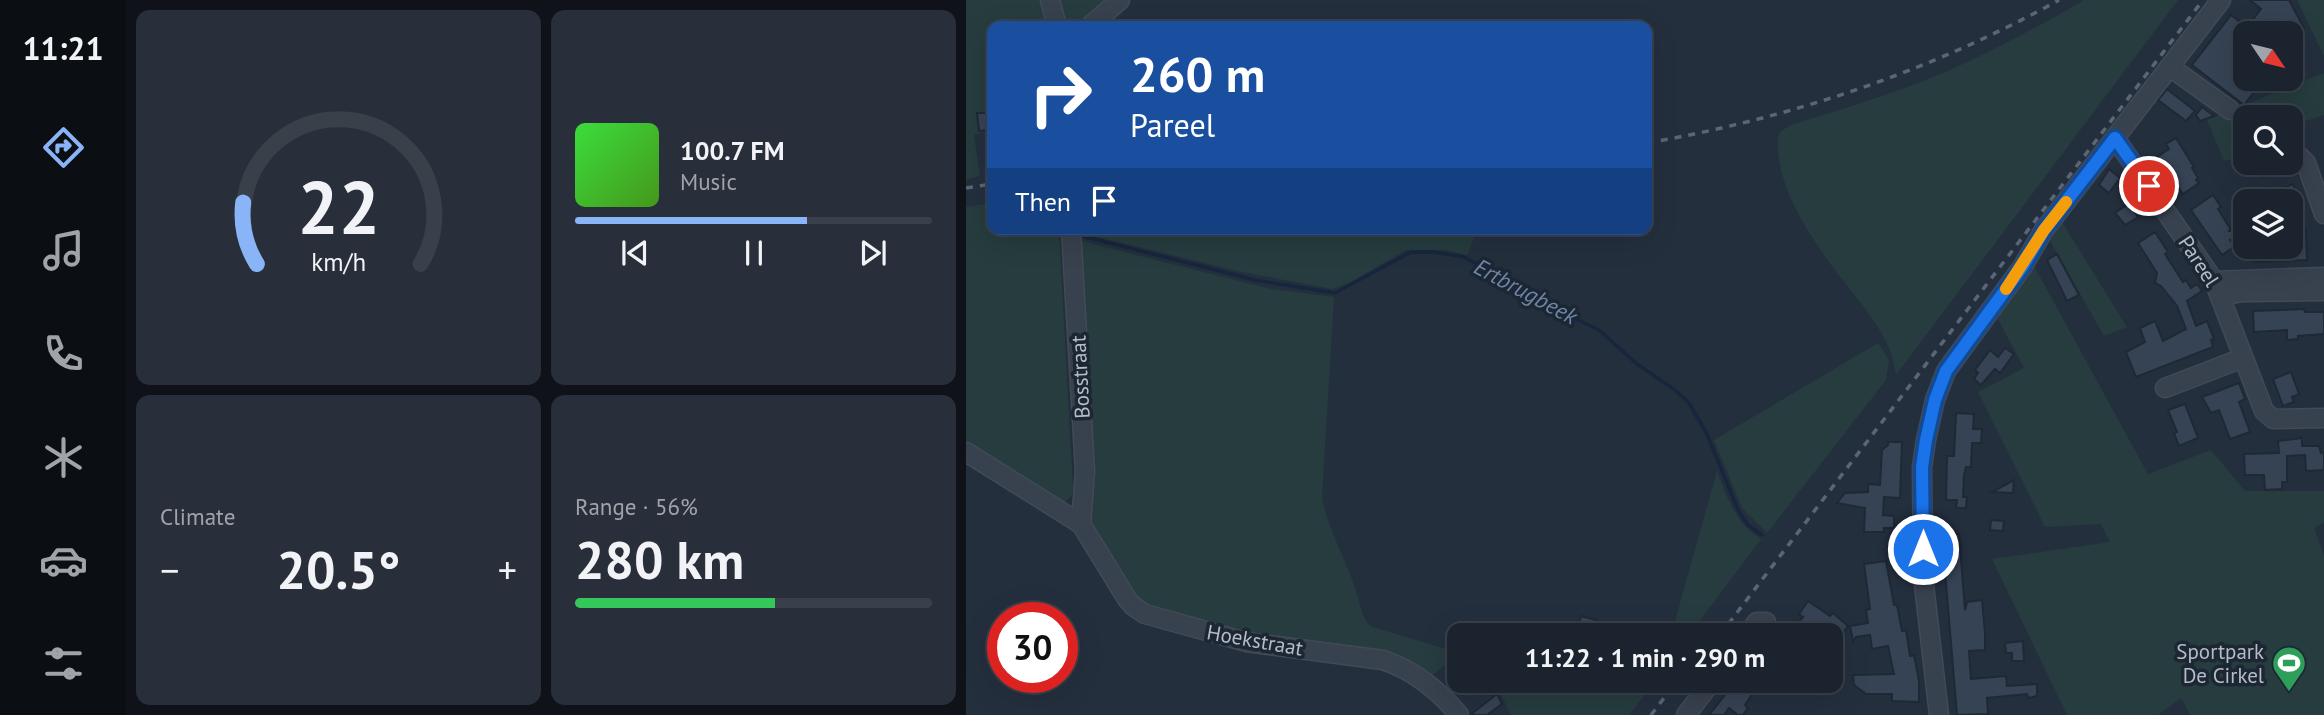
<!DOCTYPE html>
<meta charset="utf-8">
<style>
body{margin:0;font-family:"PT Sans",sans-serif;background:#282f3a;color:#f1f3f6;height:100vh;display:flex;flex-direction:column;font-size:26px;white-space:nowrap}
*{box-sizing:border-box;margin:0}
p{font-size:23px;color:#a0a4aa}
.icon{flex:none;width:38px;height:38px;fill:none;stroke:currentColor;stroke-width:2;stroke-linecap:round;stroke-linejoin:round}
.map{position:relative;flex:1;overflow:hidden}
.drawer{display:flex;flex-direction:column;gap:10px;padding:10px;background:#0f1319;width:840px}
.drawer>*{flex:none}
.top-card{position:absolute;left:21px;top:21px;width:665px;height:214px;border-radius:14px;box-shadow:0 7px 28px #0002,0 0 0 2px #39404a;background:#1a4fa0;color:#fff;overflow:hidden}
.needle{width:46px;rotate:125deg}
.fabs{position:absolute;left:1267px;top:21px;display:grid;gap:14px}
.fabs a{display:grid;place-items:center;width:70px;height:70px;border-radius:14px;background:#1b232e;box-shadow:0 7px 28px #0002,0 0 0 2px #39404a;font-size:35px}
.speed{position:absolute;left:21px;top:602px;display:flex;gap:14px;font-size:35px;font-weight:700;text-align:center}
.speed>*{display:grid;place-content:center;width:91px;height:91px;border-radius:50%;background:#1b232e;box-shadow:0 7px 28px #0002,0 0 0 2px #39404a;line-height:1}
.speed .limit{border:10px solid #d22;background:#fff;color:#111}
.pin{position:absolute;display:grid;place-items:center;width:60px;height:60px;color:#fff;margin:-30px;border:4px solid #fff;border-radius:50%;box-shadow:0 2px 7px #0007}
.me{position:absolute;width:77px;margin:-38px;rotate:0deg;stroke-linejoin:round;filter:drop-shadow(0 0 5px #0008)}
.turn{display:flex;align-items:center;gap:24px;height:147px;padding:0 28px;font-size:32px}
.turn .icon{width:91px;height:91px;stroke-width:2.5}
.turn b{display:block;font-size:49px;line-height:60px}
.then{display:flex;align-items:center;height:66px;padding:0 28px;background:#0003;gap:14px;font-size:26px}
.big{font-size:52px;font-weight:700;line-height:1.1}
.drawer .card{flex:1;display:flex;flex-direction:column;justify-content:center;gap:10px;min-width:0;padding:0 24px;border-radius:14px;background:#282f3a}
.drawer .dial{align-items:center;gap:0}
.dial svg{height:182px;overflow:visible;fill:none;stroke:#39404a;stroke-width:7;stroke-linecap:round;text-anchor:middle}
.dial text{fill:#f1f3f6;stroke:none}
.song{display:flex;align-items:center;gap:21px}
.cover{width:84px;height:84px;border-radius:10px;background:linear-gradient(135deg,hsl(120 70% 55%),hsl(100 70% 35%))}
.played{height:7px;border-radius:4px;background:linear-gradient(90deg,#8ab4f8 65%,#39404a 65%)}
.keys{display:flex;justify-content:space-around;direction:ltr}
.heat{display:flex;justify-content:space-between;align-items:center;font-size:38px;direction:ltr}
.charge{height:10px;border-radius:5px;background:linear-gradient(90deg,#34c759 56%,#39404a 0)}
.drawer .tiles{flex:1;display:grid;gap:10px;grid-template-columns:repeat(2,1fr)}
.trip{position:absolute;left:481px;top:623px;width:396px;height:70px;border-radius:14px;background:#1b232e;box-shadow:0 7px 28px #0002,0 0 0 2px #39404a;font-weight:700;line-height:70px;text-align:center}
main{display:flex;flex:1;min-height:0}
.dock{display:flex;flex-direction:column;width:126px;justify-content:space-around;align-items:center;background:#0b0e12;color:#a0a4aa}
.dock .icon{width:49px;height:49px}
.dock .selected{color:#8ab4f8}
.dock b{font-size:32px;color:#f1f3f6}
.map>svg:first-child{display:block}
.green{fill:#263c3f}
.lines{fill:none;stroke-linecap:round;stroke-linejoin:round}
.stream{stroke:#17263c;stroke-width:3.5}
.building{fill:#364354;stroke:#1f2835;stroke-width:2}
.minor-casing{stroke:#414a57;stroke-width:21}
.minor{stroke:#38414e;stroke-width:18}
.rail{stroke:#5a6575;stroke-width:3.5;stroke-dasharray:7 7;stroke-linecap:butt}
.route-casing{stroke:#114b97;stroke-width:18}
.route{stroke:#1a73e8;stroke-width:12}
.slow{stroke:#f59e0b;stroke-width:12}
.labels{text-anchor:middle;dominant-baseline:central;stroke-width:7;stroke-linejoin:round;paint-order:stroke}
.street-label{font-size:21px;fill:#b4bcc9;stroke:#1d2633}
.poi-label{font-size:21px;fill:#b4bcc9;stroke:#1d2633;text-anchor:end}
.water-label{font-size:23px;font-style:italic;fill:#6d86a8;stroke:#1d2633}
</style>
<main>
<nav class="dock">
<b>11:21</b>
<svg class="icon selected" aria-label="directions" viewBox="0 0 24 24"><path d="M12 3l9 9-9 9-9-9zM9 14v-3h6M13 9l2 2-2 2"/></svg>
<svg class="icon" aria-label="music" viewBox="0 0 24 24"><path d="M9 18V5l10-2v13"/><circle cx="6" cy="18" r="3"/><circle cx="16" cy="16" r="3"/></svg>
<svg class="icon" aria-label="phone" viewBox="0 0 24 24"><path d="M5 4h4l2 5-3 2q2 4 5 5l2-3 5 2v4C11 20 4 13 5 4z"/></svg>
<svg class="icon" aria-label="climate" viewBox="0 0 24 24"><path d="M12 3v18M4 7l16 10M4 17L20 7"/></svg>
<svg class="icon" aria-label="car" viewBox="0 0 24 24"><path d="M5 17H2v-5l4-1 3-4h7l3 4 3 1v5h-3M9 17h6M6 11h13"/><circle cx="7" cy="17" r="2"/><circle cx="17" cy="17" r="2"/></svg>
<svg class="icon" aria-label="filters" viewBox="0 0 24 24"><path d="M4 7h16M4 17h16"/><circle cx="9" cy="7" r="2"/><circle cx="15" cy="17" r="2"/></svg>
</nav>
<section class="drawer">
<div class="tiles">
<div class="card dial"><svg viewBox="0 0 100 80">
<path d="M14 69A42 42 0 1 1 86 69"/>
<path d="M14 69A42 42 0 0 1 8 42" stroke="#8ab4f8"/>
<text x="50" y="56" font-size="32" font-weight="700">22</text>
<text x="50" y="72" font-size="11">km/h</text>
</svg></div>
<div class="card">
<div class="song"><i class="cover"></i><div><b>100.7 FM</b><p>Music</p></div></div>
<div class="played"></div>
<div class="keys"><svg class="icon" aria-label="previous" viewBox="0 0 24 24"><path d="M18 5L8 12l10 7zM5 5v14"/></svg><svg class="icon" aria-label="pause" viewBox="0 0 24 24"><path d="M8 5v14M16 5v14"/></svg><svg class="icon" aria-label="next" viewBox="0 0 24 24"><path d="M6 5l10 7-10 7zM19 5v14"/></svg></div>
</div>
<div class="card"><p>Climate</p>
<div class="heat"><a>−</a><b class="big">20.5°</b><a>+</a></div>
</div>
<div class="card"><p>Range · 56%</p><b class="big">280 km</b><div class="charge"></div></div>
</div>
</section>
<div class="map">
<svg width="1358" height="715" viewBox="0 0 1358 715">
<rect width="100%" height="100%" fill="#242f3e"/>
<g class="green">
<path d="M0,0H76L81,26H26V130L8,135L14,176L0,180Z"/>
<path d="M90,0H142L119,20L110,25L97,19Z"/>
<path d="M1118,0H1212L930,375C926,335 892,301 868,269C848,242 819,198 814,164C812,153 810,143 814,132L825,125C884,107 943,89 999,63C1039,44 1079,23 1118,0Z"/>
<path d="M1331,0H1358V56Z"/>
<path d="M1358,73V115L1336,122L1337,135L1325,139V117H1279V154L1258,161L1241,120Z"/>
<path d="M26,203V229H93L107,488L106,496L99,502H92L0,443V207Z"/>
<path d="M1096,222L1161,327L1138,336L1084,241Z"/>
<path d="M119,229H512L501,255L478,250H440L383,283L366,289L276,272L119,234Z"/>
<path d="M115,241L305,289L368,297L356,497C362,531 380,558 390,591C395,606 394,613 404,626L493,653L467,675L439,659L412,651L366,643L288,635L179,607L170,599L126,529L123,515L127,467Z"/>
<path d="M1068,266L1182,474L1245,450L1279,491H1358V522L1348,528L1358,555V715H1224L1215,698L1192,715H1101L1026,559L1144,542L1135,524L1079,527L1012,392L1058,368L1030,316Z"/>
<path d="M912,343L923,360L920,380L801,533L776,508L748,440Z"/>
<path d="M751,471C761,498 770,524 795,539L723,635H705Z"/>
<path d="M528,681H690L663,715H545Z"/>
</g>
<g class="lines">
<path class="stream" d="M116,229V236L289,280L369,293L445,252H468L498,257L535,278L558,286L604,316L633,330L671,364L709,390L723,403L740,432L772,510L782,525L796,535"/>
</g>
<g class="building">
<path d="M1284,0H1323L1338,28L1325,45V33H1279V79H1298L1278,105L1226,65L1265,15L1281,27L1295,9Z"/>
<path d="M1201,89L1229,111L1220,121L1192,100Z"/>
<path d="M1236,107L1248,116L1234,121L1230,115Z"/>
<path d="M11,113H21V130L13,131Z"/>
<path d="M1210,138L1228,167L1226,168L1232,178L1230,180L1233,183L1217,194L1191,157L1203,149L1200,144Z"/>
<path d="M1292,163H1308L1312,172L1297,177Z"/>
<path d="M1143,169L1154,178L1143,193L1133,185Z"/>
<path d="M1327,184L1333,201H1316L1312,190Z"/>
<path d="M1247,195L1255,207L1252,209L1265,230L1262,231H1278L1264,240L1269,246L1256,255L1225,210Z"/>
<path d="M1168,200L1173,209L1169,212L1172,217L1159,225L1149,213Z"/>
<path d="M1325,230H1340L1341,260L1288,262L1287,247H1325Z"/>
<path d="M1189,232L1202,252L1199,254L1217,282L1220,280L1225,288L1231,284L1236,291L1221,301L1230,326L1241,321L1248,339L1245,340L1247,347L1170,377L1160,352L1179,342L1174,328L1189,321L1197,341L1220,329L1211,306L1195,286L1189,283L1191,273L1172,243Z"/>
<path d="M1091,254L1113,295L1101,301L1081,260Z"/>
<path d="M1338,309L1339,312H1358V334L1332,336V339L1321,340V330L1288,332L1287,311Z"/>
<path d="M1039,348L1048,354L1034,373L1029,369L1015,385L1008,379L1012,373L1009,370L1024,350L1032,357Z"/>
<path d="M1325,372L1333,394L1326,397L1328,402L1317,406L1307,379Z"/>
<path d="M1273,383L1279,399L1273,402L1284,432L1264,439L1253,410L1245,413L1236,397Z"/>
<path d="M1219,404L1232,438L1213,446L1208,433L1211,432L1202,410Z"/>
<path d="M990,413L1008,414L1007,429H1016L1015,443H1006L1005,467H1000L998,475L997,497H1001L1000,508H990L991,500H980L981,456H988Z"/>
<path d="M1336,438V446H1353L1355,453L1358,452V470L1340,471L1339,455L1321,456V482H1316V489L1299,490L1298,475H1279L1278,454L1313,453L1312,441Z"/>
<path d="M922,442H936L934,498L918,497L917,515L928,516V528H918V532H898L899,508L871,503L879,493L902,492V484L914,485L916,450L922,445Z"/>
<path d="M1048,480L1047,493L1026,492Z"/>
<path d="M1025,520L1038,521L1037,531L1024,530Z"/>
<path d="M993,534L999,610L1001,602L1016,600L1019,633V650L1003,651L1005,679L1040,676L1041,686L1071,684V696L1062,698L1061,694L1021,698L1022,714L991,715L976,536Z"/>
<path d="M920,561L928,605H931L936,631L940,630L944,656L948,655L953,681V702L926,701V694H900L888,685L887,675L928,674L922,646L906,649L904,635L890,637L887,641L884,626L902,623L900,610L904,609L898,564Z"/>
<path d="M842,601L864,616L867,613L882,626L864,650V635H822L837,617L833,614Z"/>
<path d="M615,616L630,620L627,631L612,626Z"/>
<path d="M1057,641L1058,661H1046V653H1040L1039,643Z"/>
<path d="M770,681H779L790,689L779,705L782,708L777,715H772L763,708L758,715H743Z"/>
<path d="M531,694L536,704L521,715H504Z"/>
</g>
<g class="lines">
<g class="minor-casing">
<g id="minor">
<path d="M84,0L91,26"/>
<path d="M124,26L154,0"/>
<path d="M1204,67L1264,110"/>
<path d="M1149,138L1248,281L1298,411L1307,419L1358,418"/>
<path d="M1333,156L1340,163L1358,214"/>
<path d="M105,229L119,472L115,524"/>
<path d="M1248,281L1358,277"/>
<path d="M1255,296L1276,292L1358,291"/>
<path d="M1199,388L1277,358"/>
<path d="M0,452L115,524L161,599L167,606L179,614L280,642L417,660C449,671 472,690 493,715"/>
<path d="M781,635L791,622H800"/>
<path d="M720,715L746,681"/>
<path d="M973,715L957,576L956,467L960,440L969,400L980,371L1057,266L1078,230L1255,0"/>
</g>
</g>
<use href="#minor" class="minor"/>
<g class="rail">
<path d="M681,143C825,118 965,71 1093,0"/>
<path d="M0,188L26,184"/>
<path d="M754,635L1237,0"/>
<path d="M685,715L711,681"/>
</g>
</g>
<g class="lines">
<g class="route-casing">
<path id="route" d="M957,549L956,467L960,440L969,400L980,371L1057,266L1078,230L1149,138L1183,186"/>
</g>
<use href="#route" class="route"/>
<path class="slow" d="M1040,289L1078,230L1100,202"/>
</g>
<defs>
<g id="stadium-pin" transform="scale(1.75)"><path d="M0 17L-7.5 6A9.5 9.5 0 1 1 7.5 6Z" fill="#2e9e5b" stroke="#1d2633"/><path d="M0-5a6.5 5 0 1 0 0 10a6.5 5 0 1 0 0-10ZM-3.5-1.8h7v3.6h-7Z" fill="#fff"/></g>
</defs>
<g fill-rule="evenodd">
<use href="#stadium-pin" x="1323" y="663"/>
</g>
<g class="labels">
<g class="street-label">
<text transform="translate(1233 261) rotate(57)">Pareel</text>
<text transform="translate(114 377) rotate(-93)">Bosstraat</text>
<text transform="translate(289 640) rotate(10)">Hoekstraat</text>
</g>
<g class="poi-label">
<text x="1298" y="651">Sportpark<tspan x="1298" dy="24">De Cirkel</tspan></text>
</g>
<g class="water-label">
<text transform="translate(560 291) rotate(28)">Ertbrugbeek</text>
</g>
</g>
</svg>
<div class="fabs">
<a><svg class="needle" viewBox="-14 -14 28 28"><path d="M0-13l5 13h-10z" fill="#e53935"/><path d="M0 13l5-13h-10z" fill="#a0a4aa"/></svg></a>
<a><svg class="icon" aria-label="search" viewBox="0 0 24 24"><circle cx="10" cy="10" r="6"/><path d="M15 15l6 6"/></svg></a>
<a><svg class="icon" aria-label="layers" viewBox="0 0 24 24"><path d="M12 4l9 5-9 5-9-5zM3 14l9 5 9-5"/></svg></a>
</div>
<div class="speed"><div class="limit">30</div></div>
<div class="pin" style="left:1183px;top:186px;background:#d93025"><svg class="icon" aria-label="arrive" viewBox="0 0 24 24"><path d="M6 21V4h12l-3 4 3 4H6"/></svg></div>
<svg class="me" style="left:957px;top:549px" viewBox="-20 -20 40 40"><circle r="17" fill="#1a73e8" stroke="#fff" stroke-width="3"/><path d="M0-11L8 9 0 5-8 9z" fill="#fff"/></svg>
<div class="trip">11:22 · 1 min · 290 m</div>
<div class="top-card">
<div class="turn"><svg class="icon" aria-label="right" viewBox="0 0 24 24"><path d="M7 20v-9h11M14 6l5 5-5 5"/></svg><div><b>260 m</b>Pareel</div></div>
<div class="then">Then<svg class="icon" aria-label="arrive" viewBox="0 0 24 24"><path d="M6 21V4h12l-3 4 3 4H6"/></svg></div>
</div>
</div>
</main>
